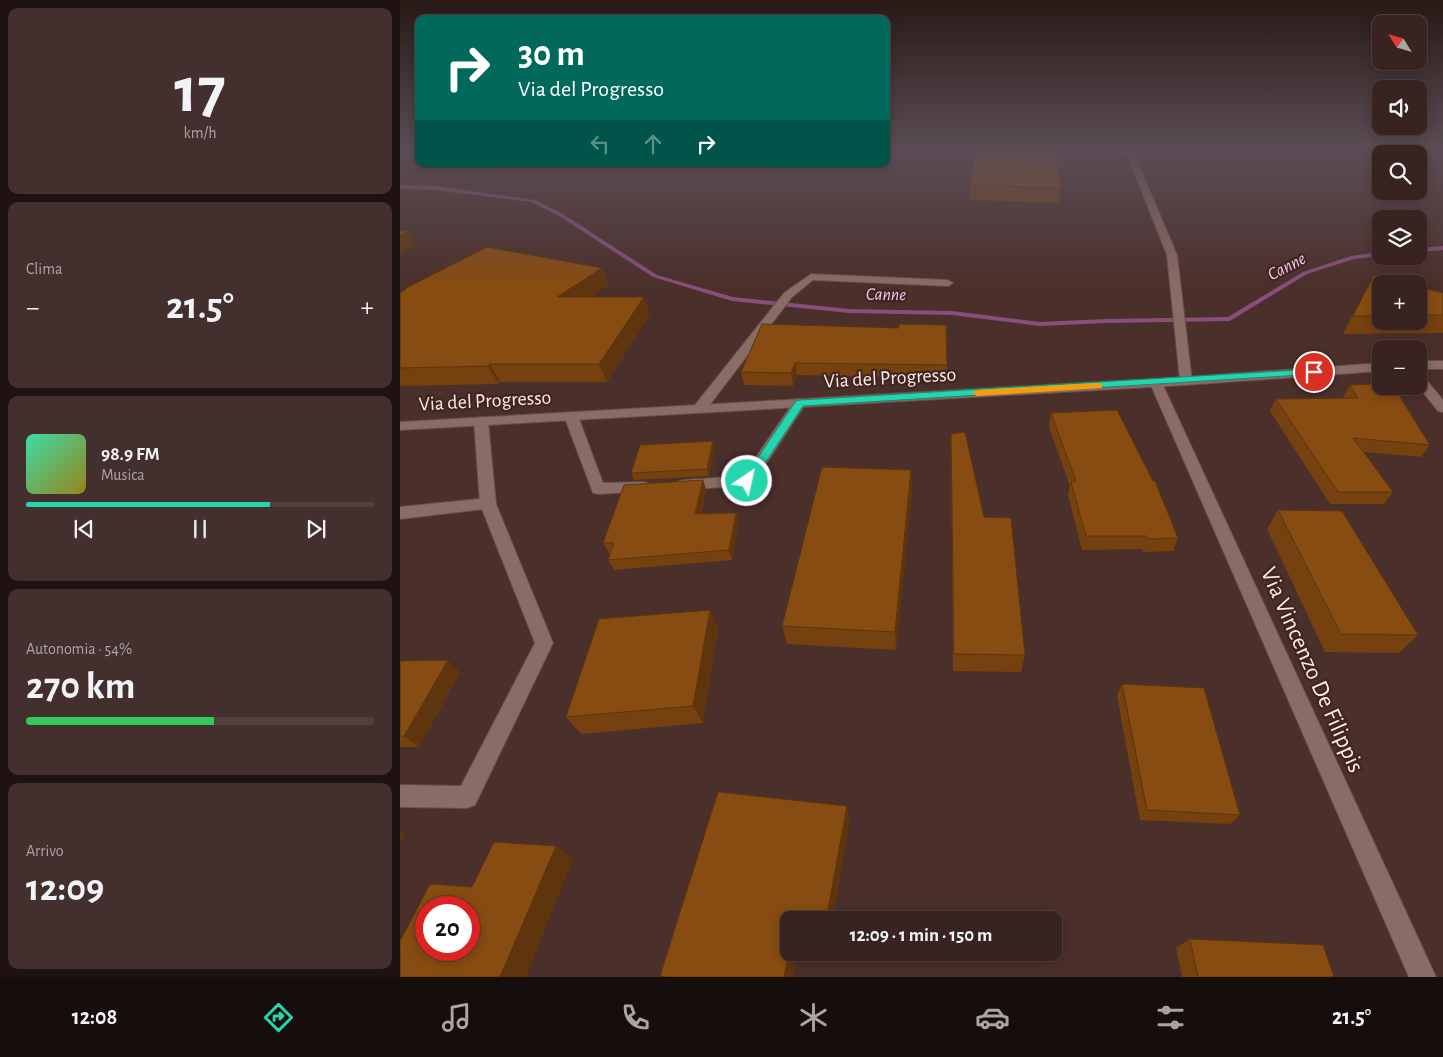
<!DOCTYPE html>
<html lang="it">
<meta charset="utf-8">
<style>
body{margin:0;font-family:"Alegreya Sans",sans-serif;background:#432f2d;color:#f1f3f6;height:100vh;display:flex;flex-direction:column;font-size:19px;white-space:nowrap}
*{box-sizing:border-box;margin:0}
p{font-size:16px;color:#aba4a5}
.icon{flex:none;width:28px;height:28px;fill:none;stroke:currentColor;stroke-width:2;stroke-linecap:round;stroke-linejoin:round}
.map{position:relative;flex:1;overflow:hidden}
.sheet{display:flex;flex-direction:column;gap:8px;padding:8px;background:#1f1312;width:400px}
.sheet>*{flex:none}
.hud{position:absolute;left:15px;top:15px;width:475px;height:152px;border-radius:10px;box-shadow:0 2px 12px #0003,0 0 0 1px #52403e;background:#00695c;color:#fff;overflow:hidden}
.needle{width:32px;rotate:307deg}
.controls{position:absolute;left:972px;top:15px;display:grid;gap:10px}
.controls a{display:grid;place-items:center;width:55px;height:55px;border-radius:10px;background:#382320;box-shadow:0 2px 12px #0003,0 0 0 1px #52403e;font-size:25px}
.speed{position:absolute;left:15px;top:896px;display:flex;gap:10px;font-size:25px;font-weight:700;text-align:center}
.speed>*{display:grid;place-content:center;width:65px;height:65px;border-radius:50%;background:#382320;box-shadow:0 2px 12px #0003,0 0 0 1px #52403e;line-height:1}
.speed .limit{border:8px solid #d22;background:#fff;color:#111}
.pin{position:absolute;display:grid;place-items:center;width:42px;height:42px;color:#fff;margin:-21px;border:2px solid #fff;border-radius:50%;box-shadow:0 1px 5px #0007}
.me{position:absolute;width:55px;margin:-28px;rotate:34deg;stroke-linejoin:round;filter:drop-shadow(0 0 4px #0008)}
.turn{display:flex;align-items:center;gap:18px;height:105px;padding:0 20px;font-size:22px}
.turn .icon{width:65px;height:65px;stroke-width:2.5}
.turn b{display:block;font-size:35px;line-height:42px}
.lanes{display:flex;align-items:center;height:48px;padding:0 20px;background:#0003;justify-content:center;gap:25px;direction:ltr}
.lanes .off{opacity:.35}
.big{font-size:38px;font-weight:700;line-height:1.1}
.sheet .tile{flex:1;display:flex;flex-direction:column;justify-content:center;gap:8px;min-width:0;padding:0 18px;border-radius:10px;background:#432f2d}
.sheet .dial{align-items:center;gap:0}
.dial b{font-size:65px;line-height:1}
.song{display:flex;align-items:center;gap:15px}
.cover{width:60px;height:60px;border-radius:8px;background:linear-gradient(135deg,hsl(160 70% 55%),hsl(50 70% 35%))}
.played{height:5px;border-radius:2px;background:linear-gradient(90deg,#25d5ae 70%,#52403e 70%)}
.keys{display:flex;justify-content:space-around;direction:ltr}
.heat{display:flex;justify-content:space-between;align-items:center;font-size:28px;direction:ltr}
.charge{height:8px;border-radius:4px;background:linear-gradient(90deg,#34c759 54%,#52403e 0)}
.trip{position:absolute;left:380px;top:911px;width:282px;height:50px;border-radius:10px;background:#382320;box-shadow:0 2px 12px #0003,0 0 0 1px #52403e;font-weight:700;line-height:50px;text-align:center}
.tabs{display:flex;height:80px;justify-content:space-around;align-items:center;background:#160e0d;color:#aba4a5}
.tabs .icon{width:35px;height:35px}
.tabs .current{color:#25d5ae}
.tabs b{font-size:22px;color:#f1f3f6}
main{display:flex;flex:1;min-height:0}
.map>svg:first-child{display:block}
.lines{fill:none;stroke-linecap:round;stroke-linejoin:round}
.stream{fill:#894d7e;fill-rule:evenodd}
.lane-casing{stroke:#664d4a;stroke-width:2}
.street-casing{stroke:#664d4a;stroke-width:2}
.secondary-casing{stroke:#664d4a;stroke-width:2}
.lane{fill:#8b6b65;fill-rule:evenodd}
.street{fill:#8b6b65;fill-rule:evenodd}
.secondary{fill:#8b6b65;fill-rule:evenodd}
.wall{fill:#74410f}
.shaded-wall{fill:#5e350c}
.building{fill:#874c11;stroke:#5e350c;fill-rule:evenodd}
.route{fill:#25d5ae;stroke:#188a71}
.slow{fill:#f59e0b}
.labels{text-anchor:middle;dominant-baseline:central;stroke-width:4.5;stroke-linejoin:round;paint-order:stroke}
.far-water-label{font-size:18px;font-style:italic;fill:#f7c2ec;stroke:#402520}
.street-label{font-size:20px;fill:#feebe8;stroke:#402520}
.near-street-label{font-size:24px;fill:#feebe8;stroke:#402520}
</style>
<main>
<section class="sheet">
<div class="tile dial"><b>17</b><p>km/h</p></div>
<div class="tile"><p>Clima</p>
<div class="heat"><a>−</a><b class="big">21.5°</b><a>+</a></div>
</div>
<div class="tile">
<div class="song"><i class="cover"></i><div><b>98.9 FM</b><p>Musica</p></div></div>
<div class="played"></div>
<div class="keys"><svg class="icon" aria-label="previous" viewBox="0 0 24 24"><path d="M18 5L8 12l10 7zM5 5v14"/></svg><svg class="icon" aria-label="pause" viewBox="0 0 24 24"><path d="M8 5v14M16 5v14"/></svg><svg class="icon" aria-label="next" viewBox="0 0 24 24"><path d="M6 5l10 7-10 7zM19 5v14"/></svg></div>
</div>
<div class="tile"><p>Autonomia · 54%</p><b class="big">270 km</b><div class="charge"></div></div>
<div class="tile"><p>Arrivo</p><b class="big">12:09</b></div>
</section>
<div class="map">
<svg width="1043" height="977" viewBox="0 0 1043 977">
<rect width="100%" height="100%" fill="#4b2f2a"/>
<g class="lines">
<g class="stream">
<path d="M0,185L35,186L135,200L163,214L257,275L333,297L449,309L552,311L640,322L706,319L828,317L903,272L951,256L981,252V256L954,259L907,274L830,321L706,323L640,326L552,315L449,313L332,301L253,277L159,216L132,202L35,190L0,189Z"/>
<path d="M1043,246V250L1019,252V248Z"/>
</g>
<g class="lane-casing">
<g id="lane">
<path d="M400,399L406,403L352,485L284,490L279,489L277,485L279,481L284,480L343,476L395,400Z"/>
<path d="M171,412L178,416L203,483L243,482L248,483L250,487L248,491L198,494L193,493L164,416Z"/>
<path d="M88,498L93,500L96,504L93,508L0,519V507Z"/>
</g>
</g>
<g class="street-casing">
<g id="street">
<path d="M719,151H728L735,156L777,255L792,381L790,384H782L780,381L767,255L728,157Z"/>
<path d="M411,274L548,280L553,283L548,286L413,280L392,297L305,411H295L293,408L295,405L384,293Z"/>
<path d="M1019,375L1023,376L1043,400V412L1038,411L1018,386Z"/>
<path d="M756,379L762,383L1036,977H1009L750,383Z"/>
<path d="M81,417L88,421L96,504L153,643L75,805L67,808L0,807V785L61,786L135,643L80,504L74,421Z"/>
</g>
</g>
<g class="secondary-casing">
<g id="secondary">
<rect x="1019" y="361" width="24" height="8"/>
<path d="M981,363V371L786,385L0,430V422L786,377Z"/>
</g>
</g>
<use href="#lane" class="lane"/>
<use href="#street" class="street"/>
<use href="#secondary" class="secondary"/>
</g>
<g class="wall">
<path d="M571,185L661,188L659,203L570,200Z"/>
<path d="M202,268L208,285L190,297L250,314L207,382H100L99,384L0,386V294Z"/>
<path d="M974,275L981,284V321H1019V287L1043,293V333L943,334Z"/>
<path d="M499,328L547,365V378L397,375L393,386L344,385L341,372Z"/>
<path d="M950,385L1030,445L1021,457L964,452L993,492L984,504H930L870,411L876,399L943,398Z"/>
<path d="M651,413L778,538L773,551L743,552L742,549L682,550L668,495L670,486L649,427Z"/>
<path d="M551,434L584,517L625,655L621,672L553,671L551,452Z"/>
<path d="M315,448L309,476L234,480L231,473Z"/>
<path d="M511,470L512,490L496,650L387,644L382,626Z"/>
<path d="M303,480L306,490L301,514L336,513L339,522L332,560L214,570L208,560L211,553H209L203,543Z"/>
<path d="M878,510L1018,635L999,653L925,652L867,529Z"/>
<path d="M310,610L318,629L303,723L181,734L166,717Z"/>
<path d="M0,661L60,672L19,747H0Z"/>
<path d="M722,684L840,815L830,824L740,820L717,696Z"/>
<path d="M790,939L934,977H782L776,948Z"/>
</g>
<g class="shaded-wall">
<path d="M8,231L16,245L0,255V236Z"/>
<path d="M202,268L208,285L164,313L157,297Z"/>
<path d="M244,297L250,314L207,382L199,364Z"/>
<path d="M395,363L397,375L393,386L391,373Z"/>
<path d="M90,364L100,382L99,384L88,366Z"/>
<path d="M313,441L315,448L309,476L307,469Z"/>
<path d="M511,470L512,490L496,650L495,632Z"/>
<path d="M303,480L306,490L298,524L295,514Z"/>
<path d="M336,513L339,522L332,560L329,550Z"/>
<path d="M310,610L318,629L303,723L293,706Z"/>
<path d="M48,660L60,672L19,747L4,736Z"/>
<path d="M447,806L450,820L433,920H426Z"/>
<path d="M0,831L6,834L0,844Z"/>
<path d="M156,846L173,859L126,977H100Z"/>
<path d="M389,952H397L393,977H384Z"/>
</g>
<g class="building">
<path d="M575,151H656L661,188L571,185Z"/>
<path d="M0,231H8L0,236Z"/>
<path d="M87,247L202,268L157,297H244L199,364H90L88,366L0,368V294L8,287Z"/>
<path d="M974,275L1007,284H981V316H953Z"/>
<path d="M1019,287L1043,293V315H1019Z"/>
<path d="M362,324L499,328V324L546,325L547,365L395,363L391,373L341,372Z"/>
<path d="M981,384V386H993L1030,445L953,438L993,492H938L876,399L958,398L950,385Z"/>
<path d="M717,410L753,481H755L778,538L748,539L747,536H686L671,482L676,481L651,413Z"/>
<path d="M565,432L584,517L611,518L625,655L554,654L551,434Z"/>
<path d="M313,441L307,469L231,473L240,445Z"/>
<path d="M422,467L511,470L495,632L382,626Z"/>
<path d="M303,480L295,514L336,513L329,550L208,560L214,543H203L224,485Z"/>
<path d="M878,510L942,511L1018,635L941,634Z"/>
<path d="M310,610L293,706L166,717L199,619Z"/>
<path d="M48,660L4,736H0V661Z"/>
<path d="M722,684L804,688L840,815L747,810Z"/>
<path d="M318,792L447,806L426,920H389V952L384,977H267L260,976Z"/>
<path d="M94,842L156,846L100,977H0V941L30,884L72,887ZM26,908H69V950H26Z"/>
<path d="M790,939L923,945L934,977H798Z"/>
</g>
<linearGradient id="sky" x2="0" y2="1"><stop stop-color="#291a17"/><stop offset="0.52" stop-color="#5b4d55"/><stop offset="1" stop-color="#5b4d55" stop-opacity="0"/></linearGradient>
<rect width="1043" height="288" fill="url(#sky)"/>
<path class="route" d="M914,369L917,370V374L403,406L351,484L347,485L342,481L396,401L400,400Z"/>
<path class="slow" d="M698,383L702,384V388L577,396L572,393L577,390Z"/>
<g class="labels">
<g class="far-water-label">
<text transform="translate(887 267) rotate(-28)">Canne</text>
<text transform="translate(486 295) rotate(1)">Canne</text>
</g>
<g class="street-label">
<text transform="translate(490 378) rotate(-3)">Via del Progresso</text>
<text transform="translate(85 401) rotate(-3)">Via del Progresso</text>
</g>
<g class="near-street-label">
<text transform="translate(912 670) rotate(66)">Via Vincenzo De Filippis</text>
</g>
</g>
</svg>
<div class="controls">
<a><svg class="needle" viewBox="-14 -14 28 28"><path d="M0-13l5 13h-10z" fill="#e53935"/><path d="M0 13l5-13h-10z" fill="#aba4a5"/></svg></a>
<a><svg class="icon" aria-label="sound" viewBox="0 0 24 24"><path d="M4 9h4l5-4v14l-5-4H4zM17 9q2 3 0 6"/></svg></a>
<a><svg class="icon" aria-label="search" viewBox="0 0 24 24"><circle cx="10" cy="10" r="6"/><path d="M15 15l6 6"/></svg></a>
<a><svg class="icon" aria-label="layers" viewBox="0 0 24 24"><path d="M12 4l9 5-9 5-9-5zM3 14l9 5 9-5"/></svg></a>
<a>+</a>
<a>−</a>
</div>
<div class="speed"><div class="limit">20</div></div>
<div class="pin" style="left:914px;top:372px;background:#d93025"><svg class="icon" aria-label="arrive" viewBox="0 0 24 24"><path d="M6 21V4h12l-3 4 3 4H6"/></svg></div>
<svg class="me" style="left:347px;top:481px" viewBox="-20 -20 40 40"><circle r="17" fill="#25d5ae" stroke="#fff" stroke-width="3"/><path d="M0-11L8 9 0 5-8 9z" fill="#fff"/></svg>
<div class="trip">12:09 · 1 min · 150 m</div>
<div class="hud">
<div class="turn"><svg class="icon" aria-label="right" viewBox="0 0 24 24"><path d="M7 20v-9h11M14 6l5 5-5 5"/></svg><div><b>30 m</b>Via del Progresso</div></div>
<div class="lanes"><svg class="icon off" aria-label="left" viewBox="0 0 24 24"><path d="M17 20v-9H6M10 6l-5 5 5 5"/></svg><svg class="icon off" aria-label="ahead" viewBox="0 0 24 24"><path d="M12 20V5M6 11l6-6 6 6"/></svg><svg class="icon" aria-label="right" viewBox="0 0 24 24"><path d="M7 20v-9h11M14 6l5 5-5 5"/></svg></div>
</div>
</div>
</main>
<nav class="tabs">
<b>12:08</b>
<svg class="icon current" aria-label="directions" viewBox="0 0 24 24"><path d="M12 3l9 9-9 9-9-9zM9 14v-3h6M13 9l2 2-2 2"/></svg>
<svg class="icon" aria-label="music" viewBox="0 0 24 24"><path d="M9 18V5l10-2v13"/><circle cx="6" cy="18" r="3"/><circle cx="16" cy="16" r="3"/></svg>
<svg class="icon" aria-label="phone" viewBox="0 0 24 24"><path d="M5 4h4l2 5-3 2q2 4 5 5l2-3 5 2v4C11 20 4 13 5 4z"/></svg>
<svg class="icon" aria-label="climate" viewBox="0 0 24 24"><path d="M12 3v18M4 7l16 10M4 17L20 7"/></svg>
<svg class="icon" aria-label="car" viewBox="0 0 24 24"><path d="M5 17H2v-5l4-1 3-4h7l3 4 3 1v5h-3M9 17h6M6 11h13"/><circle cx="7" cy="17" r="2"/><circle cx="17" cy="17" r="2"/></svg>
<svg class="icon" aria-label="filters" viewBox="0 0 24 24"><path d="M4 7h16M4 17h16"/><circle cx="9" cy="7" r="2"/><circle cx="15" cy="17" r="2"/></svg>
<b>21.5°</b>
</nav>
